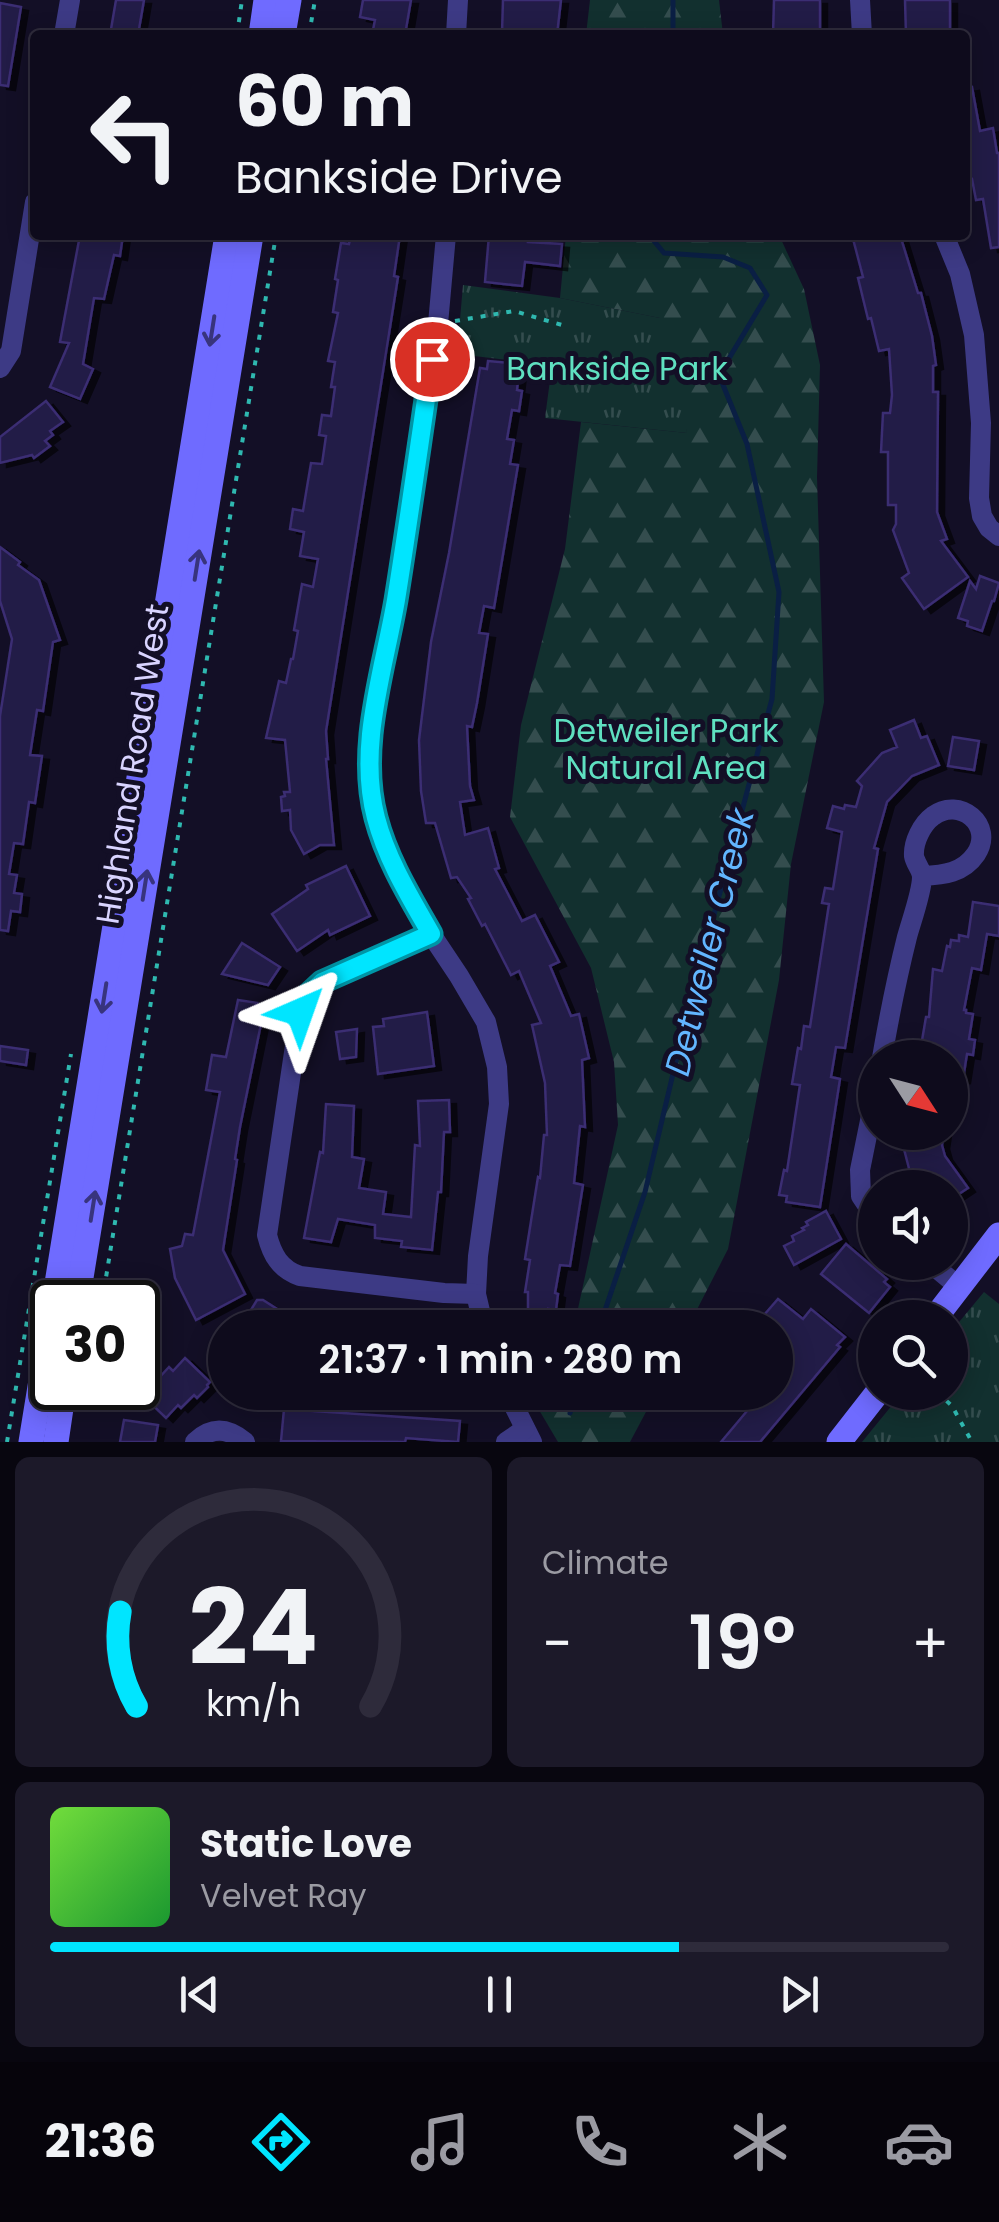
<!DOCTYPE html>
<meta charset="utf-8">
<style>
body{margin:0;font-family:Poppins,sans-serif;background:#1c1929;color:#f1f3f6;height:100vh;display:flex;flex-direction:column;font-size:38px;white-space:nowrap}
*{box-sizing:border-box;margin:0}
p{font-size:32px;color:#9b9ba3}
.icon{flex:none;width:55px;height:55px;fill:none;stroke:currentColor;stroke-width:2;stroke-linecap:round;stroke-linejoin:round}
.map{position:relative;height:1442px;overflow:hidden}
.drawer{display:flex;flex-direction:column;gap:15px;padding:15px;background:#08060f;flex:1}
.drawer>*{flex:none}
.banner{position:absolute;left:30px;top:30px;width:940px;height:210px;border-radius:10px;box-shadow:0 5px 25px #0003,0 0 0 2px #2e2b3b;background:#0e0b1c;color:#f1f3f6;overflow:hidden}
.needle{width:65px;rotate:126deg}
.controls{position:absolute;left:858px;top:1040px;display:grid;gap:20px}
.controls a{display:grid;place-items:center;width:110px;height:110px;border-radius:50%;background:#0e0b1c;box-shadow:0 5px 25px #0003,0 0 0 2px #2e2b3b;font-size:50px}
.speed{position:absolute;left:30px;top:1280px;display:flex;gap:20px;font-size:50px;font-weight:700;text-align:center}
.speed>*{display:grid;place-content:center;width:130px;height:130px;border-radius:50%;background:#0e0b1c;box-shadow:0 5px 25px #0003,0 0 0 2px #2e2b3b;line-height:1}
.speed .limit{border:5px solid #111;border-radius:15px;background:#fff;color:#111}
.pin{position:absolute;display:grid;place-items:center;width:85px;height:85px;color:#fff;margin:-42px;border:5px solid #fff;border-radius:50%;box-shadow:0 2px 10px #0007}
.me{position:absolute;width:110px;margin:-55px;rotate:43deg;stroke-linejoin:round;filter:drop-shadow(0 0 8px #0008)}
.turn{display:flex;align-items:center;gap:35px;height:210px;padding:0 40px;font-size:45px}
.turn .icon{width:130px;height:130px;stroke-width:2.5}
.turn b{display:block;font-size:70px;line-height:85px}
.big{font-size:75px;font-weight:600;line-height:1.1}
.drawer .card{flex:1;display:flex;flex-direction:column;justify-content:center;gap:15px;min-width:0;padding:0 35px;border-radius:15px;background:#1c1929}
.drawer .dial{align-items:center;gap:0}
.dial svg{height:260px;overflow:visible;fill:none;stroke:#2e2b3b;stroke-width:7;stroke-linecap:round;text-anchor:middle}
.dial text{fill:#f1f3f6;stroke:none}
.song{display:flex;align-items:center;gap:30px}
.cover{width:120px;height:120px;border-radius:15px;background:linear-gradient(135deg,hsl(100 70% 55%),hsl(130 70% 35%))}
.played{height:10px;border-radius:5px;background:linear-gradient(90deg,#00e5ff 70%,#2e2b3b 70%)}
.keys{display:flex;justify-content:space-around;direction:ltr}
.heat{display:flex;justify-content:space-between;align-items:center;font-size:55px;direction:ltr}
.drawer .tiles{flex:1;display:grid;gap:15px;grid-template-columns:1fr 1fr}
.card:last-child{grid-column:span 2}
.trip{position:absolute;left:208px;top:1310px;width:585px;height:100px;border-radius:50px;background:#0e0b1c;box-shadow:0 5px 25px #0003,0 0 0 2px #2e2b3b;font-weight:600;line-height:100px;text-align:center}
.menu{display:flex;height:160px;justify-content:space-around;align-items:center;background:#06040b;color:#9b9ba3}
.menu .icon{width:70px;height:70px}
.menu .active{color:#00e5ff}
.menu b{font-size:45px;color:#f1f3f6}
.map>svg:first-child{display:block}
.forest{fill:url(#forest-firs)}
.park{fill:url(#park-tufts)}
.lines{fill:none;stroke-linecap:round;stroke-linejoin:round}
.stream{stroke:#0a1f44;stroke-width:5}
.building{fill:#241b47;stroke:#3b2d73;stroke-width:2.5;filter:url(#shadow)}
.path{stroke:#2fb8b0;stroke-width:4;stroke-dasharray:5 8;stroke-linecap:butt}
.street{stroke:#3d3a85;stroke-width:20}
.secondary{stroke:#6f6bff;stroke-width:25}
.oneway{stroke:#38347d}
.route-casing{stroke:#0095a6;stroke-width:25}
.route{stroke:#00e5ff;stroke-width:18}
.labels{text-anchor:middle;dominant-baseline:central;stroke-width:10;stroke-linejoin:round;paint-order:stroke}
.park-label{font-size:32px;fill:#5fe0c0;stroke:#130f26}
.street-label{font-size:32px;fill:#d9d4ff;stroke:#130f26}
.water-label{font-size:35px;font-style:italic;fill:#62b6ff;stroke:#130f26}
</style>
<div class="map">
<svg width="999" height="1442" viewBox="0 0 999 1442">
<defs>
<pattern id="forest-firs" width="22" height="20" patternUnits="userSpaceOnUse" patternTransform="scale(2.5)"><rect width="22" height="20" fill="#12302f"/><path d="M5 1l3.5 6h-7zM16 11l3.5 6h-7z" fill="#344d4e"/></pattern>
<pattern id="park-tufts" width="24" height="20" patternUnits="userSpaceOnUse" patternTransform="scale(2.5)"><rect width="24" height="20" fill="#12302f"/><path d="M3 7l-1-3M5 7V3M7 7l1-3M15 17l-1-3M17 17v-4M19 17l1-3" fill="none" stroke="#344d4e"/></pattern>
<filter id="shadow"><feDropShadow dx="7" dy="4" stdDeviation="0" flood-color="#0009"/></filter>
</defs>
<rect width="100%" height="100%" fill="#130f26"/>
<g class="forest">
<path d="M590,0H719L723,35H586Z"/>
<path d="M566,235H779L804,289L820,365L817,477L824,702L791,864L779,980L728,1249L688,1327H574L618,1125L614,1062L591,968L510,817L521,725L565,549L581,422L687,433L660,318L560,298Z"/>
<path d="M529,1393H656L630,1442H558Z"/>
</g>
<g class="park">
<path d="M463,285L560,298L660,318L679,332L687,433L545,418L552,365L457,354Z"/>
<path d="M984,1292L999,1304V1442H862L902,1393L950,1392V1333Z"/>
</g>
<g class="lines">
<g class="stream">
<path d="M673,0V35"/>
<path d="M599,1328L645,1192L686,1019L772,699L779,592L747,444L719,375L767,295L750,268L723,257L664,253L649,235"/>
<path d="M570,1413L577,1392"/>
</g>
</g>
<g class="building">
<path d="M116,0H144L138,35H110Z"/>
<path d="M363,0H411L405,35H372L375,20L360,17Z"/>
<path d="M503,0H561L557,35L502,33Z"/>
<path d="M774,0H820V35H773Z"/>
<path d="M905,0H950V35H906Z"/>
<path d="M0,3L21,7L8,86L0,85Z"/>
<path d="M972,87L980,131L993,128L997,153H999V247L991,248L983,199L976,200L972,179L965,180V88Z"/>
<path d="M80,235H123L120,256L114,255L104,299L94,298L83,364L93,369L80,399L50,387L69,343L60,342Z"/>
<path d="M351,235H400L394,276L398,277L326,731L328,759H326L334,845H320L304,854L291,830L290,810L282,811L281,797L285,796L284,792H290L285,740L266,738L279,681L286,683L291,659H293L298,631L294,630L302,584L313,587L318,559L300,556L304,532L290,529L293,509L303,511L311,463L322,464L326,436L319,435L322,415L331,416L335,387H331L335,362L328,361L338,313L333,312L338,280L335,279L341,243L349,244Z"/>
<path d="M489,235H529L528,242L562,244L560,266L525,262L522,286L485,282Z"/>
<path d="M852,235H900L918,293H921L932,336L936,365L933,366V392H938L937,512L947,539L941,541L968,577L924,609L902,578L909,573L893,530L896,524V505H888V452H881L883,413H890L892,395L889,349L879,351L871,318L868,319L858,278L863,277Z"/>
<path d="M488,361L520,364L517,390L522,391L519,411L512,410L507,439L514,440L510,464L518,465L494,608L484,606L479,633L488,634L477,703L472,727L467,726L470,786L474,800L460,802L465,835L488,828L499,868L495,869L522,921L535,915L559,962L550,966L571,1016L579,1014L589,1058L582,1060L585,1127L580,1126L574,1183L583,1185L570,1266L560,1265L555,1293L558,1294L556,1310L548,1309L546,1317L528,1314V1292H525L530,1260L525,1259L538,1177L540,1178L544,1135H547L545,1083L532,1025L541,1023L519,971L511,975L485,924L482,926L468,899L471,898L457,877L451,878L435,823H426L421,791L419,740L431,642L449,553L480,368L487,369Z"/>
<path d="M46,401L63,422L50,431L53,435L45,441L50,446L34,458L32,455L0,463V437Z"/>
<path d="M0,547L20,562L18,565L39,580L60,640L53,642L43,711L37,710L30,755L42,756L35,803L29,802L23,844L14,843L9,874L17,875L14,893L22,894L20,912L11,911L8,931L0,930V716L12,639L0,601Z"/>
<path d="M980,576L999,583L994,601H992L982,631L967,626L968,621L958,618L970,581L976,589Z"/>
<path d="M914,720L921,738L927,736L939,765L912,776L887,802L874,848L878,849L845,1048L836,1047L831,1077L840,1079L820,1207L786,1202L787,1196L779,1195L784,1170L787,1171L800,1085L792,1084L798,1048L801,1049L804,1026L810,1027L829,904L822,903L825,888L833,889L842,832L827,828L833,806L844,809L845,805L856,807L862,786L857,781L882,753L897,747L890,730Z"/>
<path d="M953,737L979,741L974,770L948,766Z"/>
<path d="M346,866L370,916L330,935L328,930L297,951L272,914L308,889L306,885Z"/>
<path d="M973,902L999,906V936L987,934L981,970L972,968L964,1010H966V1013L973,1014L969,1039L975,1040L973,1055L967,1054L963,1079L950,1077V1058H919L926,1017H929L933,969L942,971L947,946L950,947L951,940L959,941V935L968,937Z"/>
<path d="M242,943L280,967L268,985L222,974Z"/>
<path d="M238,1000L257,1003L251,1012L263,1014L240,1127L235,1159L237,1160L223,1250L245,1294L196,1320L175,1278L170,1249L182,1246L185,1234L193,1235L220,1092L206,1090L212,1055L226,1057Z"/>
<path d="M427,1012L434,1066L378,1074L373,1027L384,1026L383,1019Z"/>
<path d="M357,1029L356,1057L340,1059L336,1032Z"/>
<path d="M0,1046L28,1050L26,1065L0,1061Z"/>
<path d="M449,1100L450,1132H444L441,1192H438L432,1250L401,1247L402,1241L375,1238V1225L338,1219L331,1242L304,1238L320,1152L323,1153L326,1104L354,1106L352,1157L364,1159L359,1188L386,1192L383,1214L411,1217L415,1145L420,1146L418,1101Z"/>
<path d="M936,1132H944L942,1145L945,1156L968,1188L950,1200V1188H914L904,1149L912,1146L910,1139Z"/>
<path d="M826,1211L841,1239L794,1265L784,1246L794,1241L792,1236L804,1230L802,1228L808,1225L806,1222Z"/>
<path d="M846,1244L887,1279L884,1282L890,1287L869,1313L821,1274Z"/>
<path d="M778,1299L803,1319L811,1309L845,1337L837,1345L840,1347L760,1442H721L747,1411L742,1407L754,1392H775V1354L783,1344L775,1337V1328H763L757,1323Z"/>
<path d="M257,1300H263L307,1328H240Z"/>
<path d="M185,1358L210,1382L207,1385L208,1387L197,1398L194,1395L181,1408L178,1405L166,1418L139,1392L154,1377L157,1380L169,1367L173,1371Z"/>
<path d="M284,1409L460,1421L458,1442L406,1438L405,1442L281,1441Z"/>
<path d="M124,1420L158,1425L155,1442H120Z"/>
</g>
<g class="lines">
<g class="path">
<path d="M237,35L242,0"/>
<path d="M309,35L315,0"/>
<path d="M455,321L514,311L562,325"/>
<path d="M102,1302L276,235"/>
<path d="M937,1392L952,1406L972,1442"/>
<path d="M84,1408L88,1388"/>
<path d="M7,1442L71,1054"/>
</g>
<g class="street">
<path d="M860,0L862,35"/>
<path d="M64,35L70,0"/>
<path d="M456,35L458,0"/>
<path d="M446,235L438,324L395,603L371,738L369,776L375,816L393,866L431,934L459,976L486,1022L497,1067L499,1104L478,1256L476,1294L484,1328"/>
<path d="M944,235L960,274L974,335L981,423L979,498L982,516L989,528L999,536"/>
<path d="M0,368L11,351L35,202"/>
<path d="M431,934L322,982L309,995L300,1012L267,1235C272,1255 280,1269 300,1276L444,1293L476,1294"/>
<path d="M882,1058C889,1017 897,977 907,937C911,922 922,892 922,877C922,870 915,863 914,856C913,842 922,824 933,816C959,796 995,825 976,854C963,873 944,875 922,876"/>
<path d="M875,1096L860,1170L861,1196L875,1217"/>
<path d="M929,1262L958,1286"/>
<path d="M507,1392L532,1442"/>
<path d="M195,1442C212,1426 228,1428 245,1442"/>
<path d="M506,1442L525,1429"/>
</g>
<g class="secondary">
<path d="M261,35L266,0"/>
<path d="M283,35L289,0"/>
<path d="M54,1302L227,235"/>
<path d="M77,1302L251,235"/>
<path d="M935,1318L999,1235"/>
<path d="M31,1442L52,1313"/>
<path d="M56,1442L64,1388"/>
<path d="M839,1442L878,1392"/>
</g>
</g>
<defs><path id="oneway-shaft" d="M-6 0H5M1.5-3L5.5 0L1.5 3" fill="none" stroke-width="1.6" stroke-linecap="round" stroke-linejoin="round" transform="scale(2.5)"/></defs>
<g class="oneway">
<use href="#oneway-shaft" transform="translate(212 331) rotate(99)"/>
<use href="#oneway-shaft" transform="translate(197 565) rotate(-81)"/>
<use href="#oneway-shaft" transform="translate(145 885) rotate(-81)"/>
<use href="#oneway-shaft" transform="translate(104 998) rotate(99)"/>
<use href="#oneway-shaft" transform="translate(93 1206) rotate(-81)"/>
</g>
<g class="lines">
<g class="route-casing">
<path id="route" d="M300,1012L308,995L322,982L431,934C410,897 387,860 376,818C357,747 384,670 396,600C409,519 420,439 432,359"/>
</g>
<use href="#route" class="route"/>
</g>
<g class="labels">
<g class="park-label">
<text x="617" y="368">Bankside Park</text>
<text x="666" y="730">Detweiler Park<tspan x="666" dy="37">Natural Area</tspan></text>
</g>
<g class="street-label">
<text transform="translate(132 764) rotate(-81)">Highland Road West</text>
</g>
<g class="water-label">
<text transform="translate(709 942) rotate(-76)">Detweiler Creek</text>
</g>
</g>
</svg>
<div class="controls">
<a><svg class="needle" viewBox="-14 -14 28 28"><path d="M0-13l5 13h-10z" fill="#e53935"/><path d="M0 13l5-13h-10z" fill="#9b9ba3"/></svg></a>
<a><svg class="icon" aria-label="sound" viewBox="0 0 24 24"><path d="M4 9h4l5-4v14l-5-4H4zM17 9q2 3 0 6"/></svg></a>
<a><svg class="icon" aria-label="search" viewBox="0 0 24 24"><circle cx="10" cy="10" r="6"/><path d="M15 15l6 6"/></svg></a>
</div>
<div class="speed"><div class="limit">30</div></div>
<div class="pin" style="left:432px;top:359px;background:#d93025"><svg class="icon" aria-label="arrive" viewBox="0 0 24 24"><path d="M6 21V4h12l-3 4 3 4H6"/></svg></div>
<svg class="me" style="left:300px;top:1012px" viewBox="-20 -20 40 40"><path d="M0-17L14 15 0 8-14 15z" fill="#00e5ff" stroke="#fff" stroke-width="4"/></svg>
<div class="trip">21:37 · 1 min · 280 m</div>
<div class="banner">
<div class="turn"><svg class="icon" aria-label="left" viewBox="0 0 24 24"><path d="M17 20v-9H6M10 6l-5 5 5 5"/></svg><div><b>60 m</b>Bankside Drive</div></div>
</div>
</div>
<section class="drawer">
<div class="tiles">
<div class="card dial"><svg viewBox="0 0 100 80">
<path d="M14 69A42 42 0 1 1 86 69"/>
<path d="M14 69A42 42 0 0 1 9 40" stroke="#00e5ff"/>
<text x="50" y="56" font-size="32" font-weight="700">24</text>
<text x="50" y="72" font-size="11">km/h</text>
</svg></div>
<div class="card"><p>Climate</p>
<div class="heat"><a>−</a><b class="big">19°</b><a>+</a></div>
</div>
<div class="card">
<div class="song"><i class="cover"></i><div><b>Static Love</b><p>Velvet Ray</p></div></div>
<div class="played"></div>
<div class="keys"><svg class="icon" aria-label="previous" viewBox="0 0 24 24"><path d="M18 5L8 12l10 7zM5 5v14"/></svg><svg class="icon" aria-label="pause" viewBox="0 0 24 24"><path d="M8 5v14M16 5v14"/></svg><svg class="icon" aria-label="next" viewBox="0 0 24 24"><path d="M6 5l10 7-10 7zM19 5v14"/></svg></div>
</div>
</div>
</section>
<nav class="menu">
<b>21:36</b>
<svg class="icon active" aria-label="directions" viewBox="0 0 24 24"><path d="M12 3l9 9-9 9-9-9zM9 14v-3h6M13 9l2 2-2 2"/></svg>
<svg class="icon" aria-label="music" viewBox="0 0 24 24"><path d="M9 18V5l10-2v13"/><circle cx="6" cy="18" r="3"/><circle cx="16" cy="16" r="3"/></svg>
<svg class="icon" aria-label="phone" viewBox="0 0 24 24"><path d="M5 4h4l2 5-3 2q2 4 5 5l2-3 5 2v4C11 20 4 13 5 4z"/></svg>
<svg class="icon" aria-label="climate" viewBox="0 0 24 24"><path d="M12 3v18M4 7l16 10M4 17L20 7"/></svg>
<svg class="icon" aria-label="car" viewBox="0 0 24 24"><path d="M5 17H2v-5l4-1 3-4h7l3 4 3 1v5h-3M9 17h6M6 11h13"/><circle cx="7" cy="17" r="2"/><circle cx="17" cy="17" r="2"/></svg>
</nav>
